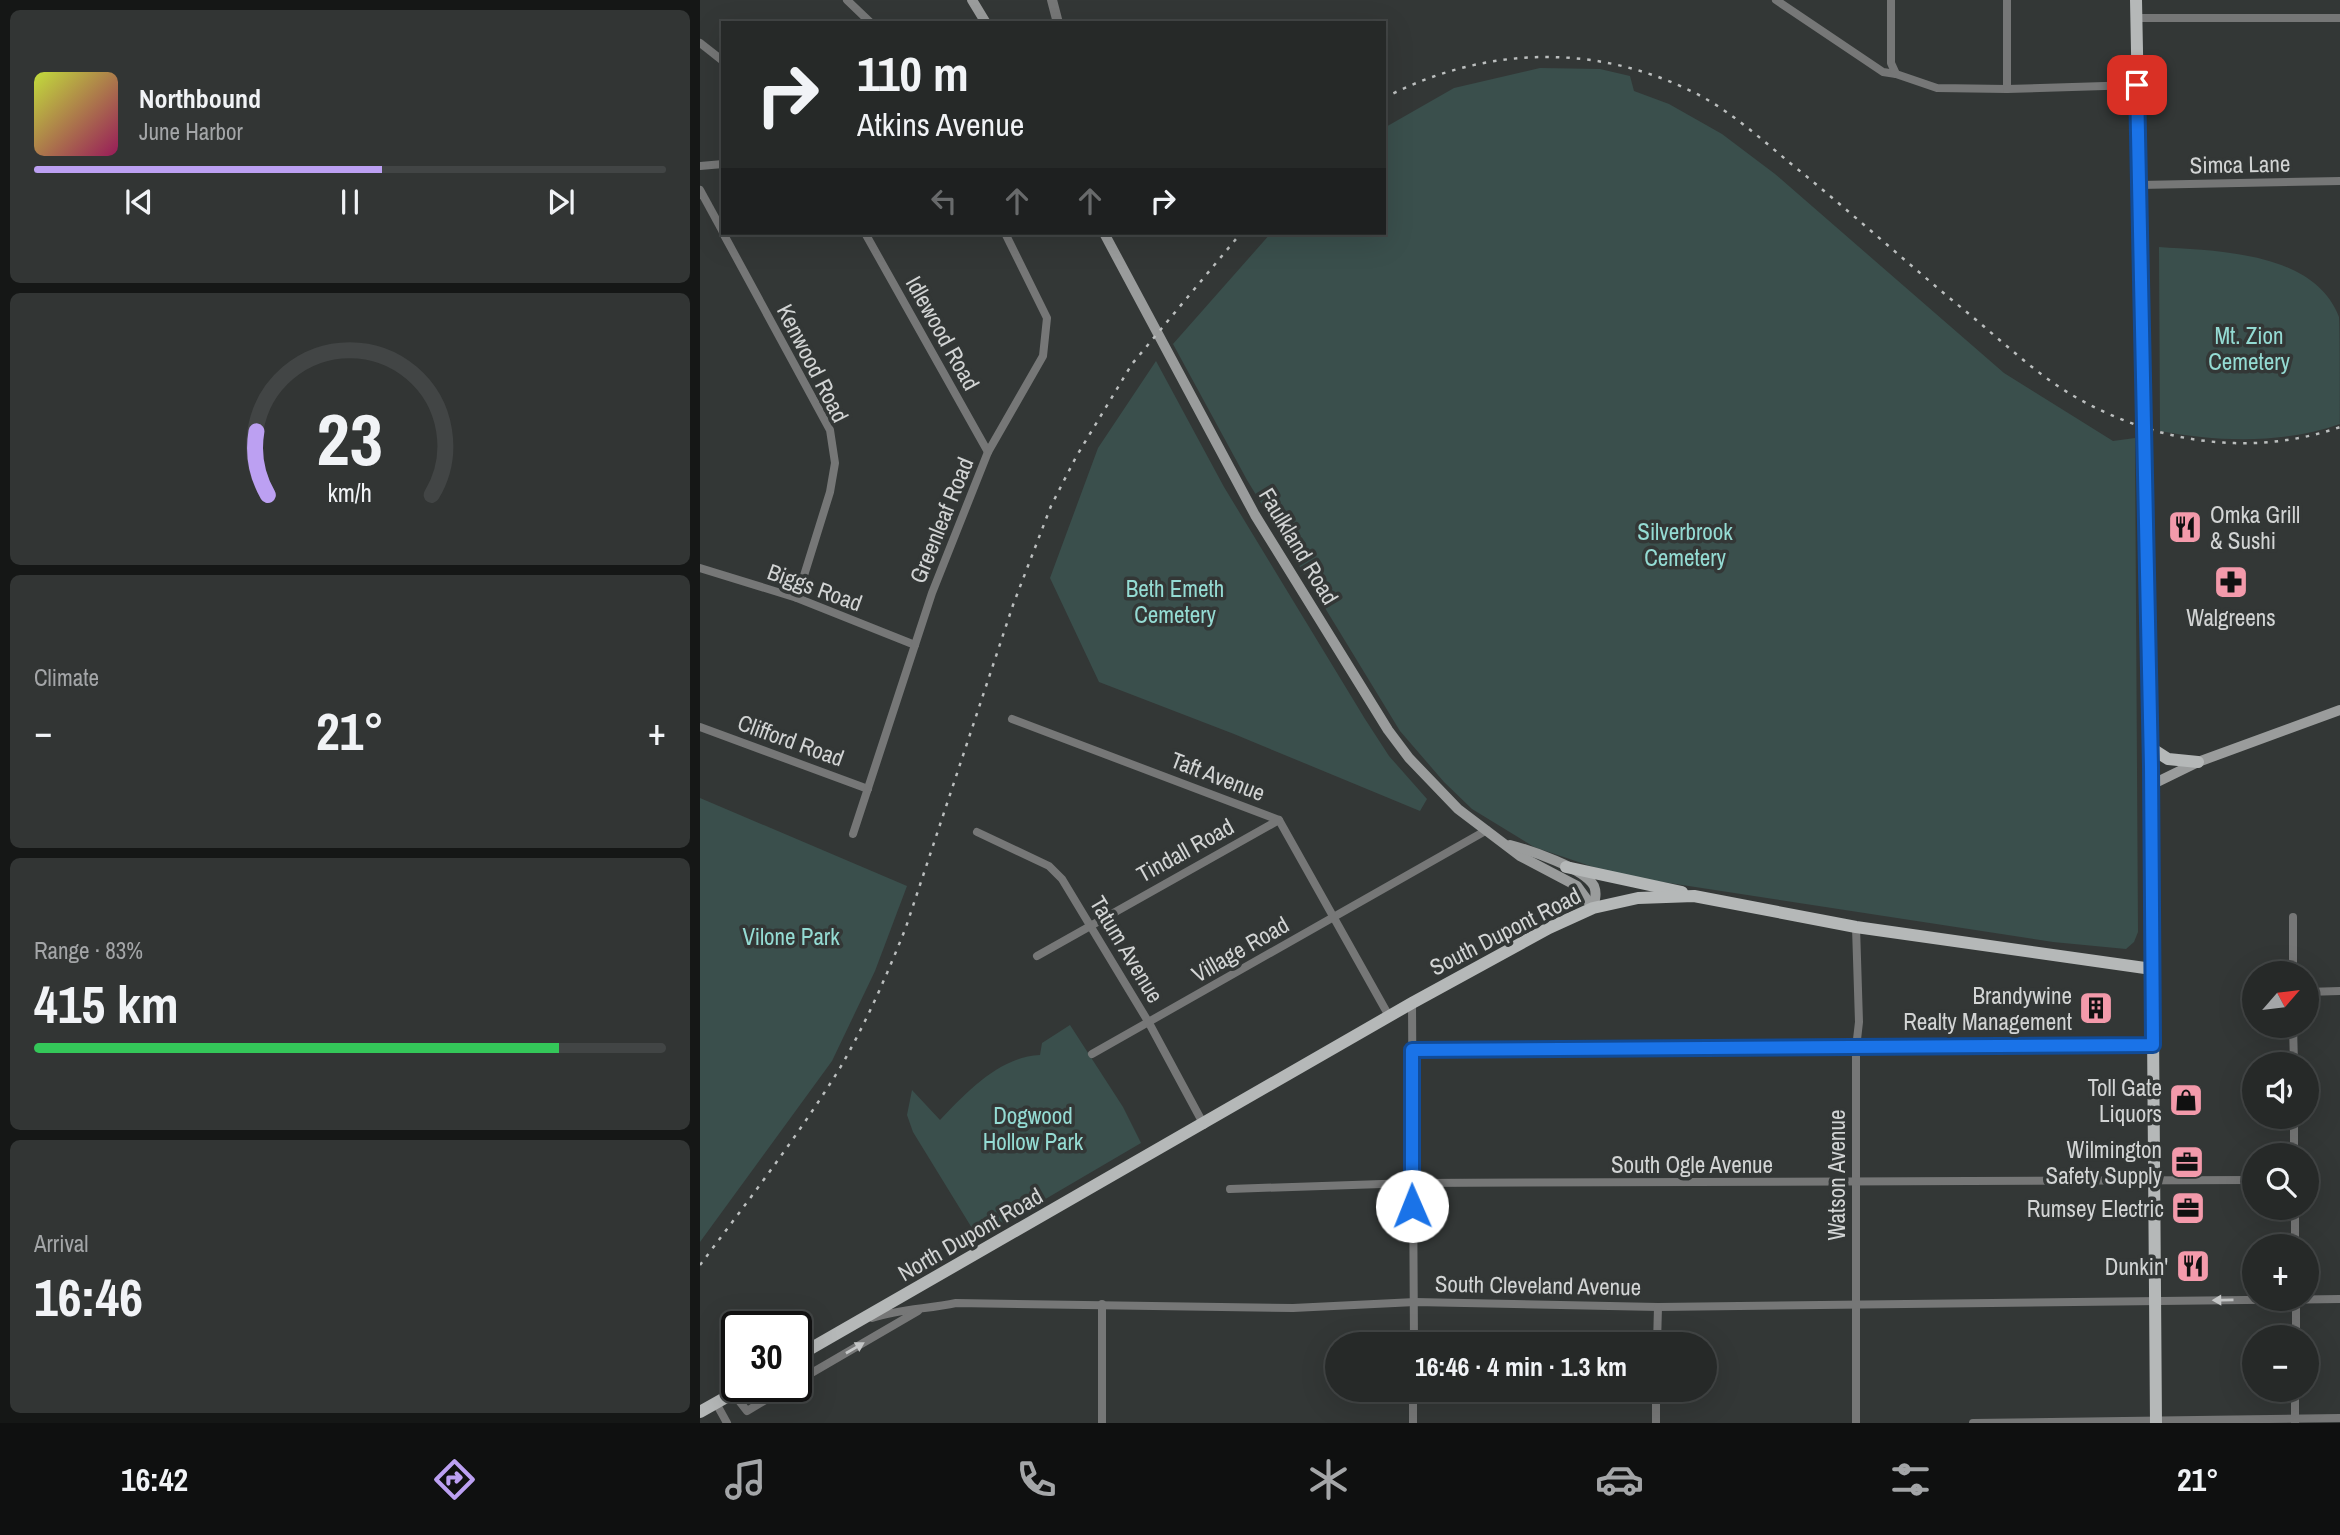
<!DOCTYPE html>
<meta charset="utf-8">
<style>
body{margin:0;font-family:"Archivo Narrow",sans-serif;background:#323534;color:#f1f3f6;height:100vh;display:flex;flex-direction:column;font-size:26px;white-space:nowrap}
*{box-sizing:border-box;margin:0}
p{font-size:23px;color:#a4a6a8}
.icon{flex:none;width:38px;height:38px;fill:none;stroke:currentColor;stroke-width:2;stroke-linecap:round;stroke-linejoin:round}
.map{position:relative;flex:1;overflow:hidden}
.sheet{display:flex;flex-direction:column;gap:10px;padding:10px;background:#151716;width:700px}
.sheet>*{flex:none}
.guide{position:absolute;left:21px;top:21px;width:665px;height:214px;border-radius:0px;box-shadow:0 7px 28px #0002,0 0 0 2px #424545;background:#262928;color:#f1f3f6;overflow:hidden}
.needle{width:46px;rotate:62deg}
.controls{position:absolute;left:1542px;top:961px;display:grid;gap:14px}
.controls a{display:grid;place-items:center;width:77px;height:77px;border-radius:50%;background:#262928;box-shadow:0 7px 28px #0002,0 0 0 2px #424545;font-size:35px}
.speed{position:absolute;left:21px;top:1311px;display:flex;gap:14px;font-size:35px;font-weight:700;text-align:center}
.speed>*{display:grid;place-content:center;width:91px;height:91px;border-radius:50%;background:#262928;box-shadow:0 7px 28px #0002,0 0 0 2px #424545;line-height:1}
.speed .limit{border:4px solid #111;border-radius:10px;background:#fff;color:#111}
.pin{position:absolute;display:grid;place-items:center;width:60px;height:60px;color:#fff;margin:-30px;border-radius:14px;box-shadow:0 4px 10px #0006}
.me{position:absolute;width:77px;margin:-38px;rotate:359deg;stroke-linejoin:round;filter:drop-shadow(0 0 5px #0008)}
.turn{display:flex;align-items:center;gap:24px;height:147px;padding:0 21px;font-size:32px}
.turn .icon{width:91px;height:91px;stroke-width:2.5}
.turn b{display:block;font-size:49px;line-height:60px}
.lanes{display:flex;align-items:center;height:66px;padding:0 21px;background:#0003;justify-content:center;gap:35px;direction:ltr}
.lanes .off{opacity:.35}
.big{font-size:52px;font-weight:700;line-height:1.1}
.sheet .tile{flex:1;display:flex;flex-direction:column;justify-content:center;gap:10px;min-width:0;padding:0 24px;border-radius:10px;background:#323534}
.sheet .dial{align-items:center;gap:0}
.dial svg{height:182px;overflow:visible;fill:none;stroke:#424545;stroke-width:7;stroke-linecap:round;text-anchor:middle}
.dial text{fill:#f1f3f6;stroke:none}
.song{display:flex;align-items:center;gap:21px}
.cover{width:84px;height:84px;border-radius:10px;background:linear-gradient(135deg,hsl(70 70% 55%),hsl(330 70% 35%))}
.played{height:7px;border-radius:4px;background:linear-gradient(90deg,#bca0f2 55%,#424545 55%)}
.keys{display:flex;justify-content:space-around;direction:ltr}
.heat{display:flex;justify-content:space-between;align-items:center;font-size:38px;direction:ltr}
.charge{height:10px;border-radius:5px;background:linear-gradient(90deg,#34c759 83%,#424545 0)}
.trip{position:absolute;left:625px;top:1332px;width:392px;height:70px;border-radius:35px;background:#262928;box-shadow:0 7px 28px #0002,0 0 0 2px #424545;font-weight:700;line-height:70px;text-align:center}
.menu{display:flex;height:112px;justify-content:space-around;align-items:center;background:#0f1010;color:#a4a6a8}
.menu .icon{width:49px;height:49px}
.menu .on{color:#bca0f2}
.menu b{font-size:32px;color:#f1f3f6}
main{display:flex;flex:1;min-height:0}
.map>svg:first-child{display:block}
.green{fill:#3a4f4c}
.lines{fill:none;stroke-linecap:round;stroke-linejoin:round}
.minor{stroke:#767777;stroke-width:8}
.tertiary{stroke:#767777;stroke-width:10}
.secondary{stroke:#9a9c9c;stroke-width:10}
.primary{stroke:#b5b8b8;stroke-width:12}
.rail{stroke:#bbbebe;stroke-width:2.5;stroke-dasharray:3.5 7;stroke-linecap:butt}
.oneway{fill:#c4c6c6}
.route-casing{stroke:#114b97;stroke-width:18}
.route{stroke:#1a73e8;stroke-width:12}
.labels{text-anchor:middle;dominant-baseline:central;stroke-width:7;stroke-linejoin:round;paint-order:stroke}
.street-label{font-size:23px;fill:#d2d4d4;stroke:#333736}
.park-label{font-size:23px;fill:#94dbd3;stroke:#333736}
.poi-label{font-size:23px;fill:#d2d4d4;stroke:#333736;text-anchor:end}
</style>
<main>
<section class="sheet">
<div class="tile">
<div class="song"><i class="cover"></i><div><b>Northbound</b><p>June Harbor</p></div></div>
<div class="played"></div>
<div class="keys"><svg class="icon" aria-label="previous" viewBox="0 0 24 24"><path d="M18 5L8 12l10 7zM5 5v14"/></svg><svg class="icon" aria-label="pause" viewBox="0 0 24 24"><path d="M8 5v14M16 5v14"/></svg><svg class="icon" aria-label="next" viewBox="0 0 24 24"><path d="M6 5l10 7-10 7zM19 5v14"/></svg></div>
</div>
<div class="tile dial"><svg viewBox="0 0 100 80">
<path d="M14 69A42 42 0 1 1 86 69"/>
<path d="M14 69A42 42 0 0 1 9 41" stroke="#bca0f2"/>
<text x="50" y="56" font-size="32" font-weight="700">23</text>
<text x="50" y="72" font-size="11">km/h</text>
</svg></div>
<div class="tile"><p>Climate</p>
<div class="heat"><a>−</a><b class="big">21°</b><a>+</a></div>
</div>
<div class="tile"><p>Range · 83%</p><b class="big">415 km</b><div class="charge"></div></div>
<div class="tile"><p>Arrival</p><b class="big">16:46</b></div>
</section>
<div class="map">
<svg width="1640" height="1423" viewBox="0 0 1640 1423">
<rect width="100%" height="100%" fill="#333736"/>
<g class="green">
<path d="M840,68L900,69L930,76L934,91L969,104L1022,134L1075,174L1304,373L1413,441L1435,438L1438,932L1434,942L1426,949L1353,942L917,875L834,847L772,809L744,782L700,731L547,480L473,344L571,233H684V128L754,88Z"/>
<path d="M1459,247C1516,251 1614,251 1639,317C1640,330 1640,404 1640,424C1583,444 1519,442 1460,431Z"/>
<path d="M456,361L524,487L665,719L689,756L727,799L720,811L534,734L399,682L350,578L398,448Z"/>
<path d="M0,798L207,886L175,971L132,1061L0,1242Z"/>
<path d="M370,1025L423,1107L441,1143L284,1235L275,1233L213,1132L207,1115L212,1090L240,1120C267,1092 299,1057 340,1055L342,1043Z"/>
</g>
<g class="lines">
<g class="minor">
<path d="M147,0L171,23"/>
<path d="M1076,0L1183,72L1196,74"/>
<path d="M1191,0V63L1196,74L1237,88L1307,89V0"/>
<path d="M1437,18H1640"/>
<path d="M0,43L23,61"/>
<path d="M1307,89L1437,85"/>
<path d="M0,166L23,164"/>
<path d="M1440,185L1640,181"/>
<path d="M0,190L23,232"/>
<path d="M23,233L130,430L135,463L130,492L97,598"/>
<path d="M165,233L288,452"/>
<path d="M0,568L97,598L215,645"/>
<path d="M312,719L579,820L689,1016"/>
<path d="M0,727L168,789"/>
<path d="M277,832L349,866L362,879L449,1023L504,1125"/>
<path d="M153,834L232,593L288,452L343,356L347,318L305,233"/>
<path d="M1593,917V973"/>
<path d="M1156,927L1159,1022L1156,1048V1423"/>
<path d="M337,956L579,820"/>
<path d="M1606,992L1640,991"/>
<path d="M712,1003L714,1344"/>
<path d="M1593,1026L1594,1064"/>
<path d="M712,1050L1453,1045"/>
<path d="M392,1054L787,830"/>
<path d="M1594,1116V1155"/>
<path d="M530,1189L712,1183L1554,1180"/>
<path d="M1595,1208V1246"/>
<path d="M402,1304V1423"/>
<path d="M172,1318C199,1309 228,1309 256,1303L593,1308L715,1302L958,1307L1640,1299"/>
<path d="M1596,1337V1298"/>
<path d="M957,1344L958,1307"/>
<path d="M96,1382L218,1311"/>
<path d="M33,1393L47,1411L89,1386"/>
<path d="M16,1403L27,1423"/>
<path d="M713,1423V1390"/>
<path d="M956,1423V1390"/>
<path d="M1273,1423L1640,1418"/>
<path d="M1595,1423V1390"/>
</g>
<path class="tertiary" d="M352,0L358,23"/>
<g class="secondary">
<path d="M272,0L286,23"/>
<path d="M404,233L555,515L688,730L709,758L758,809L820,856L877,886L893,908"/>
<path d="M1451,785L1498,762L1640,710"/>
<path d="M810,845C829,850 884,868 894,886C897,893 895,900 893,908"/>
</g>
<g class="primary">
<path d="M1436,0L1451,767L1456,1423"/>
<path d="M1451,748L1468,759L1498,762"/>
<path d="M866,867L982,892"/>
<path d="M96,1357L712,1003L849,928L893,908L938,898L994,896L1156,927L1452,969"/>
<path d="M0,1412L46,1386"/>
</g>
<g class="rail">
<path d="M684,98C782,47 893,42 993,92C1028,109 1060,138 1090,163C1151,212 1209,265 1269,314C1303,342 1335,373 1372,395C1453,443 1551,458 1640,427"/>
<path d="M0,1265C48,1201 98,1136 140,1068C166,1023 187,975 206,927L313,605L351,506L376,457L432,364L541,233"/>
</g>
</g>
<defs><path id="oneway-solid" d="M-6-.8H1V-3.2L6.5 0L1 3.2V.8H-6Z" transform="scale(1.75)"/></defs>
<g class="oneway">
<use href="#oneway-solid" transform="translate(1523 1300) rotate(179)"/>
<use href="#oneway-solid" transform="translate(155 1348) rotate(-30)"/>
</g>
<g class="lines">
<g class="route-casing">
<path id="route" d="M712,1206V1050L1453,1045L1451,767L1437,85"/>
</g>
<use href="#route" class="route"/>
</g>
<defs>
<g id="restaurant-square" transform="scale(1.75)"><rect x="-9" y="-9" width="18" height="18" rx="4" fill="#f39aab" stroke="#333736"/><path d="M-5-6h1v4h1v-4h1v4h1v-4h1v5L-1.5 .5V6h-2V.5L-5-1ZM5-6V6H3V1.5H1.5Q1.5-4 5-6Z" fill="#111"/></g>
<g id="pharmacy-square" transform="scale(1.75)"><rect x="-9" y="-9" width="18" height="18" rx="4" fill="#f39aab" stroke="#333736"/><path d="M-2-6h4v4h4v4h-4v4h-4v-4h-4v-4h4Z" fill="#111"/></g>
<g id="building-square" transform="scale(1.75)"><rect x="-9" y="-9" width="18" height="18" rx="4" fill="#f39aab" stroke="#333736"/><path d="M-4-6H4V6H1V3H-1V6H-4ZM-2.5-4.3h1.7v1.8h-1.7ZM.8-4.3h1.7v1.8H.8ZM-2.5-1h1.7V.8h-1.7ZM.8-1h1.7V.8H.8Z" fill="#111"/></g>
<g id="shop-square" transform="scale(1.75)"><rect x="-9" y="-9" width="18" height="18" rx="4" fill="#f39aab" stroke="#333736"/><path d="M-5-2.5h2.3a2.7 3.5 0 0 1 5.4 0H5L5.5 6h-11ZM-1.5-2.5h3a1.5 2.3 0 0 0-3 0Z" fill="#111"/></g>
<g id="office-square" transform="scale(1.75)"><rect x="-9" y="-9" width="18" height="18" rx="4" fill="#f39aab" stroke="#333736"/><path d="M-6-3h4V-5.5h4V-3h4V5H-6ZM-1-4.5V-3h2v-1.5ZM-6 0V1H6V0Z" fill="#111"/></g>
</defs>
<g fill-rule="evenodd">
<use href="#restaurant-square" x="1485" y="527"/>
<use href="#pharmacy-square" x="1531" y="582"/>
<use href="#building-square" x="1396" y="1008"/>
<use href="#shop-square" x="1486" y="1100"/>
<use href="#office-square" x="1487" y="1162"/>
<use href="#office-square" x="1488" y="1208"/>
<use href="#restaurant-square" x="1493" y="1266"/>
</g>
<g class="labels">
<g class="street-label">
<text transform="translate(1540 164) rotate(-1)">Simca Lane</text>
<text transform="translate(243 333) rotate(61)">Idlewood Road</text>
<text transform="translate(113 363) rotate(63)">Kenwood Road</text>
<text transform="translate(241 520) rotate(-68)">Greenleaf Road</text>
<text transform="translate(599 546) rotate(59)">Faulkland Road</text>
<text transform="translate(115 587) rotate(20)">Biggs Road</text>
<text transform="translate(91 740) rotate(20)">Clifford Road</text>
<text transform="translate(518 776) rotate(21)">Taft Avenue</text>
<text transform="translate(485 850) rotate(-29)">Tindall Road</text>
<text transform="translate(805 931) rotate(-27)">South Dupont Road</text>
<text transform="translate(427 949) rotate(59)">Tatum Avenue</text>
<text transform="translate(540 949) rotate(-30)">Village Road</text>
<text x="992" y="1164">South Ogle Avenue</text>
<text transform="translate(1136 1175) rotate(-90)">Watson Avenue</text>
<text transform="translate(270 1234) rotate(-30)">North Dupont Road</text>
<text transform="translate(838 1285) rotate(1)">South Cleveland Avenue</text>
</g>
<g class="park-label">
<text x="1549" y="335">Mt. Zion<tspan x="1549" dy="26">Cemetery</tspan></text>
<text x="985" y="531">Silverbrook<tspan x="985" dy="26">Cemetery</tspan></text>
<text x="475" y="588">Beth Emeth<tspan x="475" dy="26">Cemetery</tspan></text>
<text x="91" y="936">Vilone Park</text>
<text x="333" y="1115">Dogwood<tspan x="333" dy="26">Hollow Park</tspan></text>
</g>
<g class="poi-label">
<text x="1510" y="514" text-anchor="start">Omka Grill<tspan x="1510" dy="26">&amp; Sushi</tspan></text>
<text x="1531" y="617" text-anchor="middle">Walgreens</text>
<text x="1372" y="995">Brandywine<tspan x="1372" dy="26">Realty Management</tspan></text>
<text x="1462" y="1087">Toll Gate<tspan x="1462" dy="26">Liquors</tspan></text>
<text x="1462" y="1149">Wilmington<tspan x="1462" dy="26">Safety Supply</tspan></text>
<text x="1464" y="1208">Rumsey Electric</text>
<text x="1468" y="1266">Dunkin'</text>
</g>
</g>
</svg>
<div class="controls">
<a><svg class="needle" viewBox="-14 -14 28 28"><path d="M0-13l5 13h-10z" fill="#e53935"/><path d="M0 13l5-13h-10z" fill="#a4a6a8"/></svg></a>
<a><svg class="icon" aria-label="sound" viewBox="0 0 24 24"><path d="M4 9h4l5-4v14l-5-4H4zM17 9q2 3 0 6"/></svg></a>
<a><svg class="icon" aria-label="search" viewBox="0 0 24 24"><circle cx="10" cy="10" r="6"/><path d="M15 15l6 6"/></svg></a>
<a>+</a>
<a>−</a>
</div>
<div class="speed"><div class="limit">30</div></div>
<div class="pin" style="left:1437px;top:85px;background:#d93025"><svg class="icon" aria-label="arrive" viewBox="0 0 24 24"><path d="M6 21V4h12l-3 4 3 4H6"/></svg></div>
<svg class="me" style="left:712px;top:1206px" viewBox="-20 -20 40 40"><circle r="19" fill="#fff"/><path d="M0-13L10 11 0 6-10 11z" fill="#1a73e8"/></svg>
<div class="trip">16:46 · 4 min · 1.3 km</div>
<div class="guide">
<div class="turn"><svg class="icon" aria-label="right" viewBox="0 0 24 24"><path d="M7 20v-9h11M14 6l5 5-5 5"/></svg><div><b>110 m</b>Atkins Avenue</div></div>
<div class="lanes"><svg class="icon off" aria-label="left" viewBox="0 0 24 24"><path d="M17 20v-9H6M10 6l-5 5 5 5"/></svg><svg class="icon off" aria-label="ahead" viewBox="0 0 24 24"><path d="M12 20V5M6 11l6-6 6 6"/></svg><svg class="icon off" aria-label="ahead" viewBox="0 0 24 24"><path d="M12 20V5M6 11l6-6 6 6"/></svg><svg class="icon" aria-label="right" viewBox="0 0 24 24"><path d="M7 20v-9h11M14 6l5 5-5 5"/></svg></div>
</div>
</div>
</main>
<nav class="menu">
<b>16:42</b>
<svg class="icon on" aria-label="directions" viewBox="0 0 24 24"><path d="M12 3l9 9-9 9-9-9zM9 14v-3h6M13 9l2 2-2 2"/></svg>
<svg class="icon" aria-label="music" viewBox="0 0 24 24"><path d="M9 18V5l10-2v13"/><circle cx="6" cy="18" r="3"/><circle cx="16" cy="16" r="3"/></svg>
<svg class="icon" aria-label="phone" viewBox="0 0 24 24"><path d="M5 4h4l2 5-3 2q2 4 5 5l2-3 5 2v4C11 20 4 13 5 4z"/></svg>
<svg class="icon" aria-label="climate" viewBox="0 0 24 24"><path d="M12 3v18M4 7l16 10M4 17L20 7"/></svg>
<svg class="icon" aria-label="car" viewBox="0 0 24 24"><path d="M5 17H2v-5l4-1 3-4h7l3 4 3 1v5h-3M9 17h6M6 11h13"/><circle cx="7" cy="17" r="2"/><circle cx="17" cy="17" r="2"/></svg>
<svg class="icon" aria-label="filters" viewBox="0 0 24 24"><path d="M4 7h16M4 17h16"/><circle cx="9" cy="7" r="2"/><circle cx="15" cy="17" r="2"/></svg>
<b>21°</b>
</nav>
